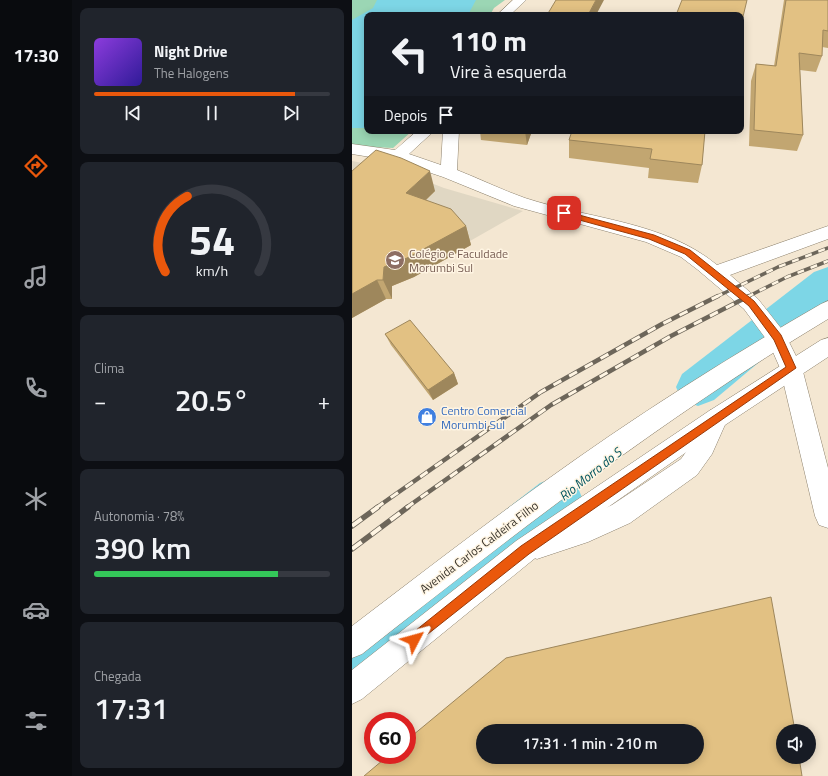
<!DOCTYPE html>
<html lang="pt">
<meta charset="utf-8">
<style>
body{margin:0;font-family:"Titillium Web",sans-serif;background:#20242c;color:#f1f3f6;height:100vh;display:flex;flex-direction:column;font-size:15px;white-space:nowrap}
*{box-sizing:border-box;margin:0}
p{font-size:13px;color:#9ea1a6}
.icon{flex:none;width:22px;height:22px;fill:none;stroke:currentColor;stroke-width:2;stroke-linecap:round;stroke-linejoin:round}
.map{position:relative;flex:1;overflow:hidden}
.side{display:flex;flex-direction:column;gap:8px;padding:8px;background:#0d0f14;width:280px}
.side>*{flex:none}
.guide{position:absolute;left:12px;top:12px;width:380px;height:122px;border-radius:8px;box-shadow:0 2px 10px #0003;background:#171b24;color:#f1f3f6;overflow:hidden}
.buttons{position:absolute;left:424px;top:724px;display:grid;gap:8px}
.buttons a{display:grid;place-items:center;width:40px;height:40px;border-radius:50%;background:#171b24;box-shadow:0 2px 10px #0003;font-size:20px}
.speed{position:absolute;left:12px;top:712px;display:flex;gap:8px;font-size:20px;font-weight:700;text-align:center}
.speed>*{display:grid;place-content:center;width:52px;height:52px;border-radius:50%;background:#171b24;box-shadow:0 2px 10px #0003;line-height:1}
.speed .limit{border:6px solid #d22;background:#fff;color:#111}
.pin{position:absolute;display:grid;place-items:center;width:34px;height:34px;color:#fff;margin:-17px;border-radius:8px;box-shadow:0 2px 6px #0006}
.me{position:absolute;width:44px;margin:-22px;rotate:51deg;stroke-linejoin:round;filter:drop-shadow(0 0 3px #0008)}
.turn{display:flex;align-items:center;gap:14px;height:84px;padding:0 20px;font-size:18px}
.turn .icon{width:52px;height:52px;stroke-width:2.5}
.turn b{display:block;font-size:28px;line-height:34px}
.then{display:flex;align-items:center;height:38px;padding:0 20px;background:#0003;gap:8px;font-size:15px}
.big{font-size:30px;font-weight:600;line-height:1.1}
.side .widget{flex:1;display:flex;flex-direction:column;justify-content:center;gap:6px;min-width:0;padding:0 14px;border-radius:8px;background:#20242c}
.side .dial{align-items:center;gap:0}
.dial svg{height:104px;overflow:visible;fill:none;stroke:#363941;stroke-width:7;stroke-linecap:round;text-anchor:middle}
.dial text{fill:#f1f3f6;stroke:none}
.song{display:flex;align-items:center;gap:12px}
.cover{width:48px;height:48px;border-radius:6px;background:linear-gradient(135deg,hsl(270 70% 55%),hsl(250 70% 35%))}
.played{height:4px;border-radius:2px;background:linear-gradient(90deg,#ea580c 85%,#363941 85%)}
.keys{display:flex;justify-content:space-around;direction:ltr}
.heat{display:flex;justify-content:space-between;align-items:center;font-size:22px;direction:ltr}
.charge{height:6px;border-radius:3px;background:linear-gradient(90deg,#34c759 78%,#363941 0)}
.trip{position:absolute;left:124px;top:724px;width:228px;height:40px;border-radius:20px;background:#171b24;box-shadow:0 2px 10px #0003;font-weight:600;line-height:40px;text-align:center}
main{display:flex;flex:1;min-height:0}
.dock{display:flex;flex-direction:column;width:72px;justify-content:space-around;align-items:center;background:#090b0e;color:#9ea1a6}
.dock .icon{width:28px;height:28px}
.dock .active{color:#ea580c}
.dock b{font-size:18px;color:#f1f3f6}
.map>svg:first-child{display:block}
.education{fill:#e0d7c3}
.green{fill:#9bd6b4}
.water{fill:#7dd6e6}
.lines{fill:none;stroke-linecap:round;stroke-linejoin:round}
.river{fill:#7dd6e6;fill-rule:evenodd}
.minor-casing{stroke:#8d826e;stroke-width:1}
.major-casing{stroke:#8d826e;stroke-width:1}
.minor{fill:#fff;fill-rule:evenodd}
.major{fill:#fff;fill-rule:evenodd}
.rail-far2-casing{stroke:#6d665a;stroke-width:3.5}
.rail-far1-casing{stroke:#6d665a;stroke-width:4.5}
.rail-casing{stroke:#6d665a;stroke-width:5.5}
.rail-far2{stroke:#fff5e3;stroke-width:2.5;stroke-dasharray:7;stroke-linecap:butt}
.rail-far1{stroke:#fff5e3;stroke-width:3;stroke-dasharray:9;stroke-linecap:butt}
.rail{stroke:#fff5e3;stroke-width:4;stroke-dasharray:12;stroke-linecap:butt}
.wall{fill:#c2a671}
.shaded-wall{fill:#9e875c}
.building{fill:#e2c183;stroke:#9e875c;fill-rule:evenodd}
.route{fill:#ea580c;stroke:#983908}
.labels{text-anchor:middle;dominant-baseline:central;stroke-width:3;stroke-linejoin:round;paint-order:stroke}
.education-label{font-size:12px;fill:#785e54;stroke:#fff5e3;text-anchor:start}
.shop-label{font-size:12px;fill:#366cbe;stroke:#fff5e3;text-anchor:start}
.street-label{font-size:12px;fill:#38332b;stroke:#fff5e3}
.water-label{font-size:13px;font-style:italic;fill:#00545f;stroke:#fff5e3}
</style>
<main>
<nav class="dock">
<b>17:30</b>
<svg class="icon active" aria-label="directions" viewBox="0 0 24 24"><path d="M12 3l9 9-9 9-9-9zM9 14v-3h6M13 9l2 2-2 2"/></svg>
<svg class="icon" aria-label="music" viewBox="0 0 24 24"><path d="M9 18V5l10-2v13"/><circle cx="6" cy="18" r="3"/><circle cx="16" cy="16" r="3"/></svg>
<svg class="icon" aria-label="phone" viewBox="0 0 24 24"><path d="M5 4h4l2 5-3 2q2 4 5 5l2-3 5 2v4C11 20 4 13 5 4z"/></svg>
<svg class="icon" aria-label="climate" viewBox="0 0 24 24"><path d="M12 3v18M4 7l16 10M4 17L20 7"/></svg>
<svg class="icon" aria-label="car" viewBox="0 0 24 24"><path d="M5 17H2v-5l4-1 3-4h7l3 4 3 1v5h-3M9 17h6M6 11h13"/><circle cx="7" cy="17" r="2"/><circle cx="17" cy="17" r="2"/></svg>
<svg class="icon" aria-label="filters" viewBox="0 0 24 24"><path d="M4 7h16M4 17h16"/><circle cx="9" cy="7" r="2"/><circle cx="15" cy="17" r="2"/></svg>
</nav>
<section class="side">
<div class="widget">
<div class="song"><i class="cover"></i><div><b>Night Drive</b><p>The Halogens</p></div></div>
<div class="played"></div>
<div class="keys"><svg class="icon" aria-label="previous" viewBox="0 0 24 24"><path d="M18 5L8 12l10 7zM5 5v14"/></svg><svg class="icon" aria-label="pause" viewBox="0 0 24 24"><path d="M8 5v14M16 5v14"/></svg><svg class="icon" aria-label="next" viewBox="0 0 24 24"><path d="M6 5l10 7-10 7zM19 5v14"/></svg></div>
</div>
<div class="widget dial"><svg viewBox="0 0 100 80">
<path d="M14 69A42 42 0 1 1 86 69"/>
<path d="M14 69A42 42 0 0 1 31 11" stroke="#ea580c"/>
<text x="50" y="56" font-size="32" font-weight="700">54</text>
<text x="50" y="72" font-size="11">km/h</text>
</svg></div>
<div class="widget"><p>Clima</p>
<div class="heat"><a>−</a><b class="big">20.5°</b><a>+</a></div>
</div>
<div class="widget"><p>Autonomia · 78%</p><b class="big">390 km</b><div class="charge"></div></div>
<div class="widget"><p>Chegada</p><b class="big">17:31</b></div>
</section>
<div class="map">
<svg width="476" height="776" viewBox="0 0 476 776">
<rect width="100%" height="100%" fill="#f4e7d2"/>
<path class="education" d="M0,161L43,169L92,188L171,211L0,308Z"/>
<path class="green" d="M0,0H153L142,8L138,15H15V131H60L41,148L0,146Z"/>
<path class="water" d="M25,0H124L116,15H15V128H0V20L21,8Z"/>
<g class="lines">
<g class="river">
<path d="M476,267V304L362,400L346,406L330,400L324,387L330,374L462,272Z"/>
<path d="M206,476L224,483L231,500L224,517L21,687L0,696V629L188,483Z"/>
</g>
<g class="minor-casing">
<g id="minor">
<path d="M161,0H174L158,15H145Z"/>
<path d="M65,131H82L57,154L89,165L91,131H107L105,170C128,179 150,190 173,198C237,219 312,221 365,265L476,226V239L378,275L406,299L432,332L450,368L476,468V528L467,525L463,516L428,368L417,343L392,309L346,270L329,257L294,242L162,206L91,177L43,161L0,154V144L43,150Z"/>
<path d="M365,408L373,411L376,418L360,454L345,475L278,523L236,542L185,559L176,555L172,546L176,537L234,517L260,505L329,459L344,438L357,411Z"/>
</g>
</g>
<g class="major-casing">
<g id="major">
<path d="M476,301V319C310,419 162,534 10,654L0,658V626C84,562 168,497 256,437C325,390 396,346 469,304Z"/>
<path d="M476,338V357L373,425L182,559L10,699L0,704V670L164,541L357,411L469,340Z"/>
</g>
</g>
<use href="#minor" class="minor"/>
<use href="#major" class="major"/>
<g class="rail-far2-casing">
<g id="rail-far2">
<path d="M364,297L426,267L476,248"/>
<path d="M395,297L435,277L476,261"/>
</g>
</g>
<g class="rail-far1-casing">
<g id="rail-far1">
<path d="M24,508L189,392L310,324L366,296"/>
<path d="M54,508L199,405L319,336L397,296"/>
</g>
</g>
<g class="rail-casing">
<g id="rail">
<path d="M0,526L26,507"/>
<path d="M0,549L56,507"/>
</g>
</g>
<use href="#rail-far2" class="rail-far2"/>
<use href="#rail-far1" class="rail-far1"/>
<use href="#rail" class="rail"/>
</g>
<g class="wall">
<path d="M432,0H476V48L470,47V56L464,72L448,70L451,135L445,151L397,146L399,81L404,64L422,66Z"/>
<path d="M128,131H180L175,145L129,140Z"/>
<path d="M353,131L350,165L346,183L296,178L297,168L217,158V140Z"/>
<path d="M0,171L83,191L74,200L114,226L119,245L62,277L40,286V299H34L0,318Z"/>
<path d="M33,334L102,373L106,384L81,400L39,345Z"/>
</g>
<g class="shaded-wall">
<path d="M244,0H252L244,15H236Z"/>
<path d="M173,131H180L175,145Z"/>
<path d="M78,171L83,191L60,213L54,193Z"/>
<path d="M114,226L119,245L62,277L40,286V299L31,280L32,267Z"/>
<path d="M25,280L34,299L0,318V294Z"/>
<path d="M102,373L106,384L81,400L76,390Z"/>
</g>
<g class="building">
<path d="M204,0H244L236,15H195Z"/>
<path d="M330,0H395L389,25V15H324Z"/>
<path d="M434,0H476V31L471,30L470,56L447,53L451,135L402,130L404,64L424,66Z"/>
<path d="M220,131H353L350,165L298,159L300,149L217,140Z"/>
<path d="M24,150L49,158L78,171L54,193L99,209L114,226L55,258L32,267L31,280H25L0,294V171Z"/>
<path d="M58,320L102,373L76,390L33,334Z"/>
<path d="M419,597L443,731H431V757H447L450,776H12L37,755H55V740L154,658ZM131,731H345V757H131Z"/>
</g>
<path class="route" d="M212,211L302,235L338,250L402,301L429,335L444,368L177,554L62,645L58,644L56,640L58,635L169,546L434,367L422,340L397,306L333,254L297,239L209,215L208,213Z"/>
<defs>
<g id="school-disc" transform="scale(1)"><circle r="9.5" fill="#8d6e63" stroke="#fff5e3"/><path d="M0-5L7-2L0 1L-7-2ZM-4 1L0 2.5L4 1V4Q0 6-4 4Z" fill="#fff"/></g>
<g id="shop-disc" transform="scale(1)"><circle r="9.5" fill="#3f7fe0" stroke="#fff5e3"/><path d="M-5-2.5h2.3a2.7 3.5 0 0 1 5.4 0H5L5.5 6h-11ZM-1.5-2.5h3a1.5 2.3 0 0 0-3 0Z" fill="#fff"/></g>
</defs>
<g fill-rule="evenodd">
<use href="#school-disc" x="43" y="260"/>
<use href="#shop-disc" x="75" y="417"/>
</g>
<g class="labels">
<g class="education-label">
<text x="57" y="253">Colégio e Faculdade<tspan x="57" dy="14">Morumbi Sul</tspan></text>
</g>
<g class="shop-label">
<text x="89" y="410">Centro Comercial<tspan x="89" dy="14">Morumbi Sul</tspan></text>
</g>
<g class="street-label">
<text transform="translate(127 547) rotate(-37)">Avenida Carlos Caldeira Filho</text>
</g>
<g class="water-label">
<text transform="translate(238 474) rotate(-39)">Rio Morro do S</text>
</g>
</g>
</svg>
<div class="buttons">
<a><svg class="icon" aria-label="sound" viewBox="0 0 24 24"><path d="M4 9h4l5-4v14l-5-4H4zM17 9q2 3 0 6"/></svg></a>
</div>
<div class="speed"><div class="limit">60</div></div>
<div class="pin" style="left:212px;top:213px;background:#d93025"><svg class="icon" aria-label="arrive" viewBox="0 0 24 24"><path d="M6 21V4h12l-3 4 3 4H6"/></svg></div>
<svg class="me" style="left:62px;top:640px" viewBox="-20 -20 40 40"><path d="M0-17L14 15 0 8-14 15z" fill="#ea580c" stroke="#fff" stroke-width="4"/></svg>
<div class="trip">17:31 · 1 min · 210 m</div>
<div class="guide">
<div class="turn"><svg class="icon" aria-label="left" viewBox="0 0 24 24"><path d="M17 20v-9H6M10 6l-5 5 5 5"/></svg><div><b>110 m</b>Vire à esquerda</div></div>
<div class="then">Depois<svg class="icon" aria-label="arrive" viewBox="0 0 24 24"><path d="M6 21V4h12l-3 4 3 4H6"/></svg></div>
</div>
</div>
</main>
